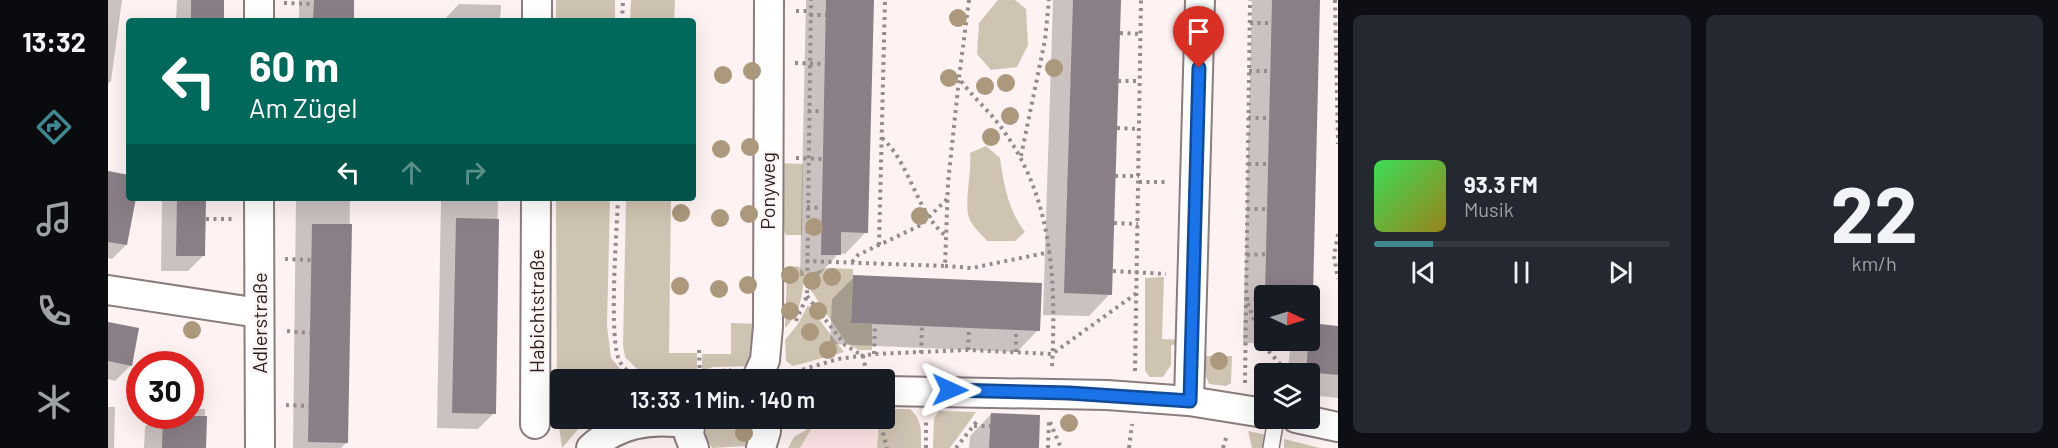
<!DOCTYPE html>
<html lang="de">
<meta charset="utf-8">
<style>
body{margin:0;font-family:Barlow,sans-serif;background:#242831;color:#f1f3f6;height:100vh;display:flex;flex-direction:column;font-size:22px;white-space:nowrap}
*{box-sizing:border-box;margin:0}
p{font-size:20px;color:#9ea1a6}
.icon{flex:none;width:33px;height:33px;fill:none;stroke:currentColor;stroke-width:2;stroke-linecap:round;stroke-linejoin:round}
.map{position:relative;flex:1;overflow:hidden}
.side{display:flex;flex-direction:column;gap:15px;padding:15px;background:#0d0f14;width:720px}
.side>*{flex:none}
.banner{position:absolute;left:18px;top:18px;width:570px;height:183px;border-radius:6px;box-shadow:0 6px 24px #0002;background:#00695c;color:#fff;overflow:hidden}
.needle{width:39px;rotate:94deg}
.buttons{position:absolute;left:1146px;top:285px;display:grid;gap:12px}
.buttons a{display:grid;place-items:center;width:66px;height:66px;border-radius:6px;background:#171b24;box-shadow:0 6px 24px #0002;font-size:30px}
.speed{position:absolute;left:18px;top:351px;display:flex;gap:12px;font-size:30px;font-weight:700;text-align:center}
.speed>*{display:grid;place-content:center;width:78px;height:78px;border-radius:50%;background:#171b24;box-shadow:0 6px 24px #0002;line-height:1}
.speed .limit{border:9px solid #d22;background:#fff;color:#111}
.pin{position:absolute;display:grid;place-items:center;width:51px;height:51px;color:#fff;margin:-62px -26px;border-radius:50% 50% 50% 0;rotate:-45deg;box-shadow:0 0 6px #0007}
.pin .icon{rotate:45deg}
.me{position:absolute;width:66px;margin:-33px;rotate:91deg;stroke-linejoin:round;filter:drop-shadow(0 0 4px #0008)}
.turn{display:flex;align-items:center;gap:21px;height:126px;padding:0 24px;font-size:27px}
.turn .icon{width:78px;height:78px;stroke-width:2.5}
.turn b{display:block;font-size:42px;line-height:51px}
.lanes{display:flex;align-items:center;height:57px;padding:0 24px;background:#0003;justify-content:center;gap:30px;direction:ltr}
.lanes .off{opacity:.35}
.side .tile{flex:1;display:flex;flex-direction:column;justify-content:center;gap:9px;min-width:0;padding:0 21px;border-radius:9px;background:#242831}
.side .dial{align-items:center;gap:0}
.dial b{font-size:78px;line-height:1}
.song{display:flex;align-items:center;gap:18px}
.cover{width:72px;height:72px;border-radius:9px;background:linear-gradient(135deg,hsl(130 70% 55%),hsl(50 70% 35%))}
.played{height:6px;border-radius:3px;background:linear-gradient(90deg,#408790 20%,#363941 20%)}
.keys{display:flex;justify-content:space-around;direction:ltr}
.side .tiles{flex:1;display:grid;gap:15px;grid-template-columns:repeat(2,1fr)}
.trip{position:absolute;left:442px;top:369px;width:345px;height:60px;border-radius:6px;background:#171b24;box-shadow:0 6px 24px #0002;font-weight:600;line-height:60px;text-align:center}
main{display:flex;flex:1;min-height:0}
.tab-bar{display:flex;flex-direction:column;width:108px;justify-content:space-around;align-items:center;background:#090b0e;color:#9ea1a6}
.tab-bar .icon{width:42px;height:42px}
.tab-bar .on{color:#408790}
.tab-bar b{font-size:27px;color:#f1f3f6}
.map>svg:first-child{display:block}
.built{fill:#fee4e6}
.green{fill:#cfc4b2}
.shadow{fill:#0003;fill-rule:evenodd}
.building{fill:#8b7f87}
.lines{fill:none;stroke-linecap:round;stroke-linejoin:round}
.service-casing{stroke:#8b7c7d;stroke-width:18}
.minor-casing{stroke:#8b7c7d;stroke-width:32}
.path{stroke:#958b8c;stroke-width:4;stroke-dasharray:3 4.5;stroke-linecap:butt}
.service{stroke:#fff;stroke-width:15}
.minor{stroke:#fff;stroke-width:28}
.tree{fill:#ac987d}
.route-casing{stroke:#114b97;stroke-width:15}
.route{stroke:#1a73e8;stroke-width:10}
.labels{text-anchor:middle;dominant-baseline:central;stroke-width:4.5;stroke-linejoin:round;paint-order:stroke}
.street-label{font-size:20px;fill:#282223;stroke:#fff2f2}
</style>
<main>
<nav class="tab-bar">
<b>13:32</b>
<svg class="icon on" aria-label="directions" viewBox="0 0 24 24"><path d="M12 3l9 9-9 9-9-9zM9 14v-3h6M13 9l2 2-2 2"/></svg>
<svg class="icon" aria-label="music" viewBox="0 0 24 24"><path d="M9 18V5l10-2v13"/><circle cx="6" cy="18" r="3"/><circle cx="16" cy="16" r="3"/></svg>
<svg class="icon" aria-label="phone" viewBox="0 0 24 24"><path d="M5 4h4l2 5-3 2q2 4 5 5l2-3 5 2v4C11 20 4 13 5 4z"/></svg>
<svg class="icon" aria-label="climate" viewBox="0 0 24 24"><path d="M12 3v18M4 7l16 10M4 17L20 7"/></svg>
</nav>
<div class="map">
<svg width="1230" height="448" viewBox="0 0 1230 448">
<rect width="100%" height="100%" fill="#fff2f2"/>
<path class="built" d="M705,426H744L769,430V448H692Z"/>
<g class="green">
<rect x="448" y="0" width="59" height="21"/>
<path d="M523,0H567L566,21H522Z"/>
<path d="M890,0H907L918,9L920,45L909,67L883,70L869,54L871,23Z"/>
<path d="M878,146L892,158C896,185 900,210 917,232L907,241H879C874,235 864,226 861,218C856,202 864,172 862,153Z"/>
<path d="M672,163L695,164L694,235H678L671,219Z"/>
<path d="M448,198H502L499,326L503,358L521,379L453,380V418L479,419L454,448L449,412Z"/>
<path d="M518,198H563L561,353H589V374L580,379H539L517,357L515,345Z"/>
<path d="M690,266L696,272C695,294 693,312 677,328L679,273L684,267Z"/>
<path d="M718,268L745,269L743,323L764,324V350H751L738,343L702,289L701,274Z"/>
<path d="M1056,277L1054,339L1075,340L1074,344L1063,345V365L1055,377H1042L1037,371V278Z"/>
<path d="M700,305L736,352L685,366L678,361L677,340L690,324Z"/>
<path d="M623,323L651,324L644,366L605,367L594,371V354H623Z"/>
<path d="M1097,356H1124L1123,383L1118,386L1101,384L1097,374Z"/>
<path d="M777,409H802C815,420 813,433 813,448H769L771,419L777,418Z"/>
<path d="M831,411L868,412L842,448H825L826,418Z"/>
<path d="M601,419H639L643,432L638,446L604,448L597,435Z"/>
<path d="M705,426L692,448H680L686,437Z"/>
<path d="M1140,431L1159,435V448H1144Z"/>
<path d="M1176,439L1212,448H1176Z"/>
</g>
<g class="shadow">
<path d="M0,0H14L3,81L0,84Z"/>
<path d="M69,0H115L114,21H68Z"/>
<path d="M191,0H245L244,21H191Z"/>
<path d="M698,0H764L758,232L737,254L731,253L710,276H692Z"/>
<path d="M945,0H1011L1002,294L981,316L935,315Z"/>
<path d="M1144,0H1211L1203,324L1230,328V398L1202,395V374H1179L1183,344L1135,343ZM1156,296H1202V340H1156Z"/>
<path d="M351,4L393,5L392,21H335Z"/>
<path d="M0,172L21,176V198H27L18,245L4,259L0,258Z"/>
<path d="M54,198H97L95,256L80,271H53Z"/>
<path d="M188,198H242L239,442L233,448H185Z"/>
<path d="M333,198H390L386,413L370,429L329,428Z"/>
<path d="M746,277L930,330L909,352L722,344L724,299Z"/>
<path d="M0,324L23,365L7,381L0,379Z"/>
<path d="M0,407H7L6,448H0Z"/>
<path d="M82,409H97L96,448H36L37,427L48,416H82Z"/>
<path d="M883,414L929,448H861L862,436Z"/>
</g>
<g class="building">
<rect x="83" y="0" width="33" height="21"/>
<path d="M206,0H246V21H205Z"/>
<path d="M718,0H766L760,233L733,232V255H713Z"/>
<path d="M965,0H1013L1004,295L956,293Z"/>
<path d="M1164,0H1212L1205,296H1157Z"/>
<path d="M0,171L21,175V198H28L19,245L0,242Z"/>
<path d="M69,198H98L97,256H68Z"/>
<path d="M348,218L391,219L388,414L344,413Z"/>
<path d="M204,224H244L240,443L200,442Z"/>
<path d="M745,275L934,283L932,331L743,323Z"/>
<path d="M0,322L31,328L24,366L0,361Z"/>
<path d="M1202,323L1230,326V375L1198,372Z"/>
<path d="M883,413L932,415L931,448H881Z"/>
<path d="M55,416H99L98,448H54Z"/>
</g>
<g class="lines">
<g class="service-casing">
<path id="service" d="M1163,448L1168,418"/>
</g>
<g class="minor-casing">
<g id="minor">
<path d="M151,21V0"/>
<path d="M429,21V0"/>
<path d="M151,198L152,448"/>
<path d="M0,290L151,313"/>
<path d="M648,380L657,360L660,327L661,0"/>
<path d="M777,391L999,395L1081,401L1156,413"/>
<path d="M1081,401L1092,0"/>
<path d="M583,418L581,435L586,448"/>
<path d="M1188,418L1230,427"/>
<path d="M427,424L428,198"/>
<path d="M483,448C510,423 546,418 581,424"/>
<path d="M653,448L658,431L656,418"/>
</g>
</g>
<g class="path">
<path d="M861,0L851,78C864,97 882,111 895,130C946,200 948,284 944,368"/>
<path d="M1227,0L1230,144"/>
<path d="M176,3L205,4"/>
<path d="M688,11H703"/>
<path d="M702,15H718"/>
<path d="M514,21L515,0"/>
<path d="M1142,23H1163"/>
<path d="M1012,33L1033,34"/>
<path d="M687,63L716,64"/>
<path d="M1141,71H1162"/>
<path d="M1010,81H1032"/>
<path d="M700,111H715"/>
<path d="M1140,118H1161"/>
<path d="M1009,128L1031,129"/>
<path d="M774,138C803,164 807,211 838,236"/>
<path d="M913,156L937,40L941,0"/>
<path d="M688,158L714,159"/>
<path d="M1140,164H1160"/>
<path d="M1007,176H1031"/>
<path d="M1031,182H1060"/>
<path d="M510,198C509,228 500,342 512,362C516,369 524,374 529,380"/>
<path d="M699,207L713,208"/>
<path d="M1139,209H1159"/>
<path d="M98,219H124"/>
<path d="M1006,223L1030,224"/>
<path d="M1230,234L1226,256L1230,279"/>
<path d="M771,245L777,0"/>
<path d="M1139,255L1158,254"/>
<path d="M177,259L204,260"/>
<path d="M698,261L837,266L840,183L851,79"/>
<path d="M744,262L750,255L813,225L839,199"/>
<path d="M837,266L864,268L942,252"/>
<path d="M1005,271L1058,274"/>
<path d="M699,296L737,345L755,356L758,371"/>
<path d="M1156,299H1138L1157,347L1181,374"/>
<path d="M688,321L699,296L703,0"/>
<path d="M179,331L202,333"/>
<path d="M591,350L592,376"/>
<path d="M860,350L861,328"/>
<path d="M908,352V330"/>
<path d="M813,353L814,326"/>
<path d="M766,354L767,324"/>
<path d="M1027,371L1033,0"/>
<path d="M680,374L730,359L766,354L860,350L944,354L1029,293"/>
<path d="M586,380L604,372L623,370"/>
<path d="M1137,383L1142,0"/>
<path d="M178,405L201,406"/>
<path d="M456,418L469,424"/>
<path d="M771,418L779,448"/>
<path d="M942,422L953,448"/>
<path d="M866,426H882"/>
<path d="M818,448V418"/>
<path d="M848,448L870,420"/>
<path d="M940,448L941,420"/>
<path d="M1021,448L1024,424"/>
<path d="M1115,448L1119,435"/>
</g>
<use href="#service" class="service"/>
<use href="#minor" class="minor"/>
</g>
<g class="tree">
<circle cx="850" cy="18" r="9"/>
<circle cx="946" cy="68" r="9"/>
<circle cx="644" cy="71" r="9"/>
<circle cx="615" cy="75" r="9"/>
<circle cx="841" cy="78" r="9"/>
<circle cx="898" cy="83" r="9"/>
<circle cx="877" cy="86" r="9"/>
<circle cx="902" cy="116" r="9"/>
<circle cx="883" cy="137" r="9"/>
<circle cx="642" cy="147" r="9"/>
<circle cx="613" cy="149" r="9"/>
<circle cx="573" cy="213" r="9"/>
<circle cx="641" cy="214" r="9"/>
<circle cx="812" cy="216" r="9"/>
<circle cx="612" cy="218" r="9"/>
<circle cx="706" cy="227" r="9"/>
<circle cx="682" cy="275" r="9"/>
<circle cx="724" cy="277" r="9"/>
<circle cx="704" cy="281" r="9"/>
<circle cx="640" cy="285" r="9"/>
<circle cx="572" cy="286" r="9"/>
<circle cx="611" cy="289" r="9"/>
<circle cx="682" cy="311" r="9"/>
<circle cx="710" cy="311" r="9"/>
<circle cx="84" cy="330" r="9"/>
<circle cx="702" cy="332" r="9"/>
<circle cx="720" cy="350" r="9"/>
<circle cx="1111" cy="361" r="9"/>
<circle cx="961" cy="423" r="9"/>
<circle cx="636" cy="433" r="9"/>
</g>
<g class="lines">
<g class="route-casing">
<path id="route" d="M842,390L961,393L1082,401L1091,68"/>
</g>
<use href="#route" class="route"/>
</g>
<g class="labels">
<g class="street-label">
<text transform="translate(659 191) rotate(-90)">Ponyweg</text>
<text transform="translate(428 311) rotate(-90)">Habichtstraße</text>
<text transform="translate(151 323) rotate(-90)">Adlerstraße</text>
</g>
</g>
</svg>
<div class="buttons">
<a><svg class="needle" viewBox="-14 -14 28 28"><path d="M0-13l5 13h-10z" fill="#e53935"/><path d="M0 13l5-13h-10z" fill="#9ea1a6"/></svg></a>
<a><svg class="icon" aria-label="layers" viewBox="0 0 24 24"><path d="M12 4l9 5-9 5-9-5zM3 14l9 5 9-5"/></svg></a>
</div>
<div class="speed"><div class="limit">30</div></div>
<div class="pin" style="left:1091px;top:68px;background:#d93025"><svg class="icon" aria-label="arrive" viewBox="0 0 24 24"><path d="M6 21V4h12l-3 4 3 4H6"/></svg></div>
<svg class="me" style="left:842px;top:390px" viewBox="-20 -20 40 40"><path d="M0-17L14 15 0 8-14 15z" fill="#1a73e8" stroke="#fff" stroke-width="4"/></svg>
<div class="trip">13:33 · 1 Min. · 140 m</div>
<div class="banner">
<div class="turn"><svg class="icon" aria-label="left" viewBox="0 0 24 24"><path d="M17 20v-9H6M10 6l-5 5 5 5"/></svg><div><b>60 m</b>Am Zügel</div></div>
<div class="lanes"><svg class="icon" aria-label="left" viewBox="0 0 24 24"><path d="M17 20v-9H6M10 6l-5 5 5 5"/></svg><svg class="icon off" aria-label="ahead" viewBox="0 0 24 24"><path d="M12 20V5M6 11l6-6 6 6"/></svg><svg class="icon off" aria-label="right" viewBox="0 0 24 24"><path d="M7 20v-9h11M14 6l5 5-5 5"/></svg></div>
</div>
</div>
<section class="side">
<div class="tiles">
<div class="tile">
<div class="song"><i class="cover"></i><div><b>93.3 FM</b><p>Musik</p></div></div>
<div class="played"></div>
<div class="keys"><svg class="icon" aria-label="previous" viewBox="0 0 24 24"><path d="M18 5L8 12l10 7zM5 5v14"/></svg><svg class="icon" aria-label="pause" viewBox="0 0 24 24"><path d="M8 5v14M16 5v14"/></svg><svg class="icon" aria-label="next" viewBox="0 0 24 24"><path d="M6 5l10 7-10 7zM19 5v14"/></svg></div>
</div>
<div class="tile dial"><b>22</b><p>km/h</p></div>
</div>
</section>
</main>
